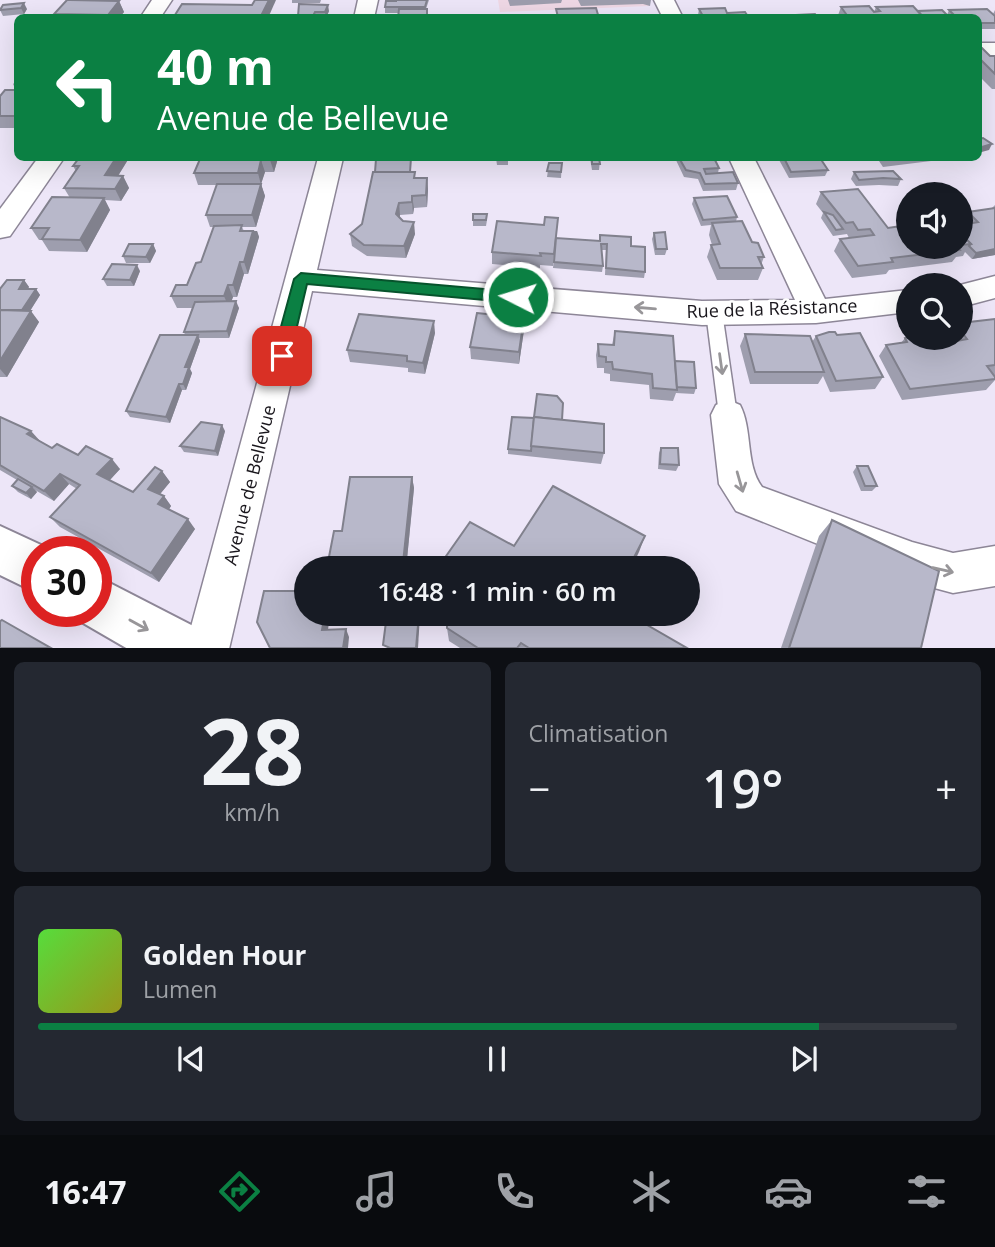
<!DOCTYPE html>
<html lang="fr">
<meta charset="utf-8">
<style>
body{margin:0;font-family:"Open Sans",sans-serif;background:#242831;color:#f1f3f6;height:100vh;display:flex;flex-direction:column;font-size:26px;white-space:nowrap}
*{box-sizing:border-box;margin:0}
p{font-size:23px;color:#9ea1a6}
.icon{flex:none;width:38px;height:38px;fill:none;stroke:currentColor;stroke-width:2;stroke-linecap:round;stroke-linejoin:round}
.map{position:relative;height:648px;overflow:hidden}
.panel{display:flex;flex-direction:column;gap:14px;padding:14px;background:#0d0f14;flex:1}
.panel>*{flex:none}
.banner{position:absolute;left:14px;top:14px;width:968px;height:147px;border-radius:10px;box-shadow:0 7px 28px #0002;background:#0b8043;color:#fff;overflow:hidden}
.controls{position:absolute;left:896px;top:182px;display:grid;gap:14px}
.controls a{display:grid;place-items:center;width:77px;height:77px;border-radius:50%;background:#171b24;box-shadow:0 7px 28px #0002;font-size:35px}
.speed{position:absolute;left:21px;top:536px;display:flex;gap:14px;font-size:35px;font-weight:700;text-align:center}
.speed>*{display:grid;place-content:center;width:91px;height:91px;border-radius:50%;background:#171b24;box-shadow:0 7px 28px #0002;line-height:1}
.speed .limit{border:10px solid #d22;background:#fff;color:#111}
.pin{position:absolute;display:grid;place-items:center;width:60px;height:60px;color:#fff;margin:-30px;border-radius:14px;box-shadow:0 4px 10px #0006}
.me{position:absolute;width:77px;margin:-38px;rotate:275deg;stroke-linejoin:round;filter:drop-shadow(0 0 5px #0008)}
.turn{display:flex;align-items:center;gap:24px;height:147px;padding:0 28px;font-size:32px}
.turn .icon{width:91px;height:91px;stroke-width:2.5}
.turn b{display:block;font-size:49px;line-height:60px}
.big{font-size:52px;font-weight:600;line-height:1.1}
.panel .card{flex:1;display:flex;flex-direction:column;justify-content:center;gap:10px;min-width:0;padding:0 24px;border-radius:10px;background:#242831}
.panel .dial{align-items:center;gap:0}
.dial b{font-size:91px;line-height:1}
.song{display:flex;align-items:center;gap:21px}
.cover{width:84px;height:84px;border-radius:10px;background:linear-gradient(135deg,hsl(110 70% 55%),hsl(60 70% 35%))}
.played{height:7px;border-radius:4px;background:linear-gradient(90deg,#0b8043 85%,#363941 85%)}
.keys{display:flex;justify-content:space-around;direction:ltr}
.heat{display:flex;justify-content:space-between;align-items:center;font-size:38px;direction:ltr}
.panel .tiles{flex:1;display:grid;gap:14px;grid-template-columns:1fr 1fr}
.card:last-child{grid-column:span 2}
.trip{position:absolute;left:294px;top:556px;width:406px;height:70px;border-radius:35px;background:#171b24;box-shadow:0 7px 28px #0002;font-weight:600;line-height:70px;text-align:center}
.tab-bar{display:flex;height:112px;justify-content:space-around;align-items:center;background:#090b0e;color:#9ea1a6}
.tab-bar .icon{width:49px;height:49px}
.tab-bar .selected{color:#0b8043}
.tab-bar b{font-size:32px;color:#f1f3f6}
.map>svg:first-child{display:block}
.education{fill:#efd8e5}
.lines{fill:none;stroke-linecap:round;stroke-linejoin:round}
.service-casing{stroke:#8d8697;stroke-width:3}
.minor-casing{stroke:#8d8697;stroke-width:3}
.tertiary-casing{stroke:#8d8697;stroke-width:4}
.service{fill:#fff;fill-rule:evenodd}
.minor{fill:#fff;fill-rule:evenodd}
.tertiary{fill:#fff;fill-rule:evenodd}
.wall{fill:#9e9eae}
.shaded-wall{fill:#81818d}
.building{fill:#b8b8ca;stroke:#81818d;stroke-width:2}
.oneway{stroke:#989699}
.route{fill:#0b8043;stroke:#07532c;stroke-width:2}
.labels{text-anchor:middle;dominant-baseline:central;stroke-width:5;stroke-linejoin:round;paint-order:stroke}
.street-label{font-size:18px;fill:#19161c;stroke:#fff}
</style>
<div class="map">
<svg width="995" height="649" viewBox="0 0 995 649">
<rect width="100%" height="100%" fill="#ede6f8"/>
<path class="education" d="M498,0H648L650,6L500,12Z"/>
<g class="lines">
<g class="service-casing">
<path id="service" d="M714,306L722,312L737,415L734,420L728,422L722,420L719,415L706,312Z"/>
</g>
<g class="minor-casing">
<g id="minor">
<path d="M152,0H172L160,18H140Z"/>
<path d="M358,0H378L374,18H354Z"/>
<path d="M654,0H674L683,18H663Z"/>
<rect x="978" y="43" width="17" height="12"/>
<path d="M38,158H64L10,236L0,238V209Z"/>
<path d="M318,158H343L317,270L702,301L795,300L729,158H754L825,299L908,290V312L816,323L702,325L312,291L229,649H185Z"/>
<path d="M995,276V298L961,307L960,285Z"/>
<path d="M728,400L740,405C753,430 745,464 762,487L912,542L953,553L995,546V586L953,593L912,582L736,511L719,484L711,415L716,405Z"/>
</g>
</g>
<g class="tertiary-casing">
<g id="tertiary">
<path d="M0,526L54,551H37V593L0,575Z"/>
<path d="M96,576L201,630L209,649H128L78,620L74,611H96Z"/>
</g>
</g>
<use href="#service" class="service"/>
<use href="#minor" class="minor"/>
<use href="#tertiary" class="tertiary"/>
</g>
<g class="wall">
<path d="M292,0H321L320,3H292Z"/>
<path d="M396,0H429L426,9L398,13H385V7Z"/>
<path d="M508,0H562L561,3L510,6Z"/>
<path d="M578,0H651L650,6L643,4L581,6Z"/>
<path d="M119,1L124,12L119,18H56L54,14Z"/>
<path d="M299,4L329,11L326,18H298Z"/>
<path d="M3,5L27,9L24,14L3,16L0,10Z"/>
<path d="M841,7L874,12L876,7L947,15L949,10L993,14L995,10V29H978V18H837Z"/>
<path d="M699,9L727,13L749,18H699L698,15Z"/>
<path d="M978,48L990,56H995V89H992L982,79L980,83H978Z"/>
<path d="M18,79V128H0V96L16,90L13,84Z"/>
<path d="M79,158H129L118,176H123L129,188L121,201L105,200L110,210L87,252L49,251L42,240H39L31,228L70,198L64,188L76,171L73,166Z"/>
<path d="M232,158H278L274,172H265L261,184L265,196L256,227H242L244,231H257L259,237L248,274H244L237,297H233L231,302L239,308L229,338H199L200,341L190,369L192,373L186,390H182L170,423L130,417L126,411L185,335L184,332L192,308H177L171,296L187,285L201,262L214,227H210L206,215L217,185H198L194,173Z"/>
<path d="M411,158V172L416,178H427L428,190L427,207L414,208L413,214L400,215L399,218L415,234L406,258L367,256L352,246L350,234L362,224Z"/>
<path d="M463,158H490V160L463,159Z"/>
<path d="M496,158H508V165H497Z"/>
<path d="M590,158H613V159L600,160L599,170H592Z"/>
<path d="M675,158H714L719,168L718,173L738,183L736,190L703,191L698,179L684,177Z"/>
<path d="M778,158H820L828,170L825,176L789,178Z"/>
<path d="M877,158H941L939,160L883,167Z"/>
<path d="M549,163H562L561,178L547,177Z"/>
<path d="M854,172L901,179L898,186L879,185L856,186L851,179Z"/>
<path d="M821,192L888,228L908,247H961V225L969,224L964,218L968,212L991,209L995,205V255L972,259L965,252L963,256L956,257L952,262L889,270L886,274L852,278L834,251L840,239L849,238L847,234L833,236L821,218L823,213L816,204Z"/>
<path d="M694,198L737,217L736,222L764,257L761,265L763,268L758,280H717L707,257L711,245H712L709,235L711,225L701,226L692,204Z"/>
<path d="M473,214L487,220L486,226H473Z"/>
<path d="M558,218L553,266L540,265V268L492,264V252Z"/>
<path d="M654,233L667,249L665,255H655L652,239Z"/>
<path d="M600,235L631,246L645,272L644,278L605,275L606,250H601L603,266L602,272L553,268L556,238L599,241Z"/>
<path d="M153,244L156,251L150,263H126L123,256Z"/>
<path d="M140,271L134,286H107L103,279Z"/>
<path d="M24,280L29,287L27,289H36L40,295L30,311L39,322L7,377H0V289Z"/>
<path d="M524,318V330L519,364L471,359L470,347Z"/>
<path d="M995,319V375H994L995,380L986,390L902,400L879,356L886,345L901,343L905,338L926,339L941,338H961V323Z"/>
<path d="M615,331L675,361L696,388L694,394L676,393L673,401L650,399L649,385L610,381V374L604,373V368H597L596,355L598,344L612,345Z"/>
<path d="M435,333L425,374L408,372V368L350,362L347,350Z"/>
<path d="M745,334L812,342L816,336L837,335L883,377L875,389L830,392L823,376L818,384H750L740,346Z"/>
<path d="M0,417L52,448L78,455L120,469L110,480L133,492L162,471L170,482L160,494L164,496L171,506L169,509L195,529L159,582L60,527L50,517L77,489L69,484L54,501L35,490L37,492L31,499L18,492L12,486L17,480L0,470Z"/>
<path d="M562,420L604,453L601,464L508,454V449Z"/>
<path d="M225,431L218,456L184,452L180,446Z"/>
<path d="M661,448L679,465L676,471L658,469L659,453Z"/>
<path d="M857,466L877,486L872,491H861L853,472Z"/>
<path d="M412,477L414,488L406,569H331L328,562L342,531Z"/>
<path d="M832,520L921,648H781L819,536Z"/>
<path d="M447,628L687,648H460L449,641Z"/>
</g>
<g class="shaded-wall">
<path d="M269,0H276L268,18H260Z"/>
<path d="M119,1L124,12L119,18H109L108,15Z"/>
<path d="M24,3L27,9L24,14L21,8Z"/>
<path d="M328,5L329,11L326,18L325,12Z"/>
<path d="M992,144L989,150L978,153L982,147Z"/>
<path d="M116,158H129L111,187L105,175Z"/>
<path d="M271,158H278L274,172L270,160Z"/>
<path d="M261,160L265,172L261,184L265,196L256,227L252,215L261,185L258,173Z"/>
<path d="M123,176L129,188L121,201L115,189Z"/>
<path d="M427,178L428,190L427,207L426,195Z"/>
<path d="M412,196L414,208L413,214L412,202Z"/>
<path d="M104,198L110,210L87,252L80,240Z"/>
<path d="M399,203L400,215L398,226L396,214Z"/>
<path d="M414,222L415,234L406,258L404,246Z"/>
<path d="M253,231H257L259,237L248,274L244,262Z"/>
<path d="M153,244L156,251L150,263L146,257Z"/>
<path d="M995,249V255L972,259L976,253Z"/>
<path d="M240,262L244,274L237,297L233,285Z"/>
<path d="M137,265L140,271L134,286L130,280Z"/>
<path d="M24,280L29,287L24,295L19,289Z"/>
<path d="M228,285L233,297L229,308L224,296Z"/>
<path d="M36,289L40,295L23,322L18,316Z"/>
<path d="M236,301L239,308L229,338L227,331Z"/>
<path d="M31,311L39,322L7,377L0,369V361Z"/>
<path d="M524,318V330L519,364V352Z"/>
<path d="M434,321L435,333L425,374L423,363Z"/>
<path d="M198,335L200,341L190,369L192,373L186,390L183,384L185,367Z"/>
<path d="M179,384L182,390L170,423L166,417Z"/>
<path d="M222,425L225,431L218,456L215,451Z"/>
<path d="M31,431L41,442L27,434Z"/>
<path d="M112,459L120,469L106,484L97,474Z"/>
<path d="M162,471L170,482L156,499L148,489Z"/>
<path d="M60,474L69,484L54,501L44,491Z"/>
<path d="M412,477L414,488L406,569H405L403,563Z"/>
<path d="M32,487L37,492L31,499L26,493Z"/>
<path d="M164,496L171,506L166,514L158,504Z"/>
<path d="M188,519L195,529L159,582L151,573Z"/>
<path d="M645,536L639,552L631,569H628Z"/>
<path d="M325,614H330L327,638L322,630Z"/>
<path d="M419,614H420L418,648H416Z"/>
<path d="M346,629L349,637L348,648H343Z"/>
</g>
<g class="building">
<path d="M67,0H70L119,1L108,15L54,14Z"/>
<path d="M255,0H269L260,18H173L182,4L252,5Z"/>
<path d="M396,0H427L425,7H385L386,1H396Z"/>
<path d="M24,3L21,8L0,10L3,5Z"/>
<path d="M299,4L328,5L325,12H315L313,16H298Z"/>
<path d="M869,6L874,12L880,11L876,7L913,6L924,18H849L841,7Z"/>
<path d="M596,8L599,18L558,17L556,9Z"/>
<path d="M725,8L727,13L745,12L749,18H704L699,9Z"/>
<path d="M399,9H427V15H432V18H398Z"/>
<path d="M987,9L995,16V23H978V18H957L949,10Z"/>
<path d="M942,10L950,18H924L918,11Z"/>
<path d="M815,14L818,18H798L797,15Z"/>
<path d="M791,16L792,18L770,17Z"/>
<path d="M978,48H982L990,56H995V74L978,57Z"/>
<path d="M5,90H18V116H0V96Z"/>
<path d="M983,138L992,144L982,147L978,144V139Z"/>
<path d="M79,158H116L105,175L123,176L115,189L64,188L79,166H73Z"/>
<path d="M232,158H271L270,160H261L258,173H194L200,159H231Z"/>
<path d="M411,158L410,172H375L376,159Z"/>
<path d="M592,158H599L600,164H592Z"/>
<path d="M679,158H714L719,168L704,169L706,174L733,172L738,183L705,184L700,173L686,170Z"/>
<path d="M784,158H820L828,170L791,172Z"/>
<path d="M884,158H909L886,160Z"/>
<path d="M549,163H562L561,172L547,171Z"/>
<path d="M893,171L901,179L883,178L859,180L854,172Z"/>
<path d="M373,172H415L414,178H427L426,195L412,196V202L399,203L396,214L403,221L414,222L404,246L364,245L350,234L362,224Z"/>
<path d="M217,184H261L252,215H206Z"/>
<path d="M858,189L888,228L908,225V247H958L960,250L891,258L893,262L858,266L840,239L874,235L870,229L858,230L853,222L846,223L821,192Z"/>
<path d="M727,196L737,217L703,220L694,198Z"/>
<path d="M52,197L104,198L80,240L42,239L49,228H31Z"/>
<path d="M995,208V249L976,253L969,246L971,244L961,234V225L978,222L968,212Z"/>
<path d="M824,212L833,215L843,229L836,230Z"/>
<path d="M473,214H487L486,220H473Z"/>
<path d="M545,217L558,218L554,254L540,253L541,256L492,252L497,221L544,225Z"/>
<path d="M742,221L752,242L758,243L764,257H758L763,268H720L711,245L720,244L712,223Z"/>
<path d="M242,225L240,231H253L244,262H240L233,285H228L224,296H171L176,285H187L196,263L201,262L214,226Z"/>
<path d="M665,232L667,249H656L654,233Z"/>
<path d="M961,234L971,244L961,245Z"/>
<path d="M600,235L631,237V246L645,247V272L606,268L607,244H601L603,266L554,262L556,238L600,241Z"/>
<path d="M129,244H153L146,257L123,256Z"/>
<path d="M112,264L137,265L130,280L103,279Z"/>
<path d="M7,280H24L19,289H36L22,310H0V289Z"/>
<path d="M236,301L227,331L184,332L195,302Z"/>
<path d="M0,310L31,311L0,361Z"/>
<path d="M477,313L524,318L519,352L470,347Z"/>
<path d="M359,314L434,321L423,363L407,361V356L347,350Z"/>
<path d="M995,319V365L987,366L995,377V379L910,389L886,345L907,342L905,338L908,337L925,338L926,339L949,338L952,342L967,339L961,331V323Z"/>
<path d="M615,331L673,336L677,390L653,388L652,374L613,369L612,362H606V357L599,356L598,344L614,345Z"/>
<path d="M829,332H835L837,335L860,333L883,377L836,381L816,336Z"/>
<path d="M745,334L810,336L824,372H755Z"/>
<path d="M160,335H198L185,367H189L183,384H179L166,417L126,411Z"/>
<path d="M675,361L694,362L696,388L677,387Z"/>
<path d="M537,394L557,396L563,403L562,420L534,417Z"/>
<path d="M0,417L31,431L27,434L52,448L57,444L78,455L86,446L112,459L97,474L133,492L155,467L162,471L148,489L164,496L158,504L188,519L151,573L50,517L80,485L60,474L44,491L0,465Z"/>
<path d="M512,417L534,418L531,451L508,449Z"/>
<path d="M534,417L604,424V453L531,446Z"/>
<path d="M201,422L222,425L215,451L180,446Z"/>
<path d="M661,448H678L679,465L660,464Z"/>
<path d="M857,466H868L877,486H865Z"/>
<path d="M350,477H412L403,563L328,562L334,531H342Z"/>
<path d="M18,479L32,487L26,493L12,486Z"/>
<path d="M553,486L645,536L628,569H437L470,522L514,546Z"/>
<path d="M832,520L939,571L921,648H789Z"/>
<path d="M264,591H306V614H325L322,630L346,629L343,648H270L257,622Z"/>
<path d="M387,614H419L416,648H390L383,645Z"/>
<path d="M447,614H628L687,648H529L521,643L517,648H478L447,628Z"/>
<path d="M2,620L51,648H0V621Z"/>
</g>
<defs><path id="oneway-shaft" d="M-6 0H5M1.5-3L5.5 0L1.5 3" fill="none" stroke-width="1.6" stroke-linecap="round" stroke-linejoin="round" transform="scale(1.75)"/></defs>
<g class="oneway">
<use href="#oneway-shaft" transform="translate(645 308) rotate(-175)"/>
<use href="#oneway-shaft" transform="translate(721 364) rotate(82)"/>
<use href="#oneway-shaft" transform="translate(740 482) rotate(74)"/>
<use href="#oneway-shaft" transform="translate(943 570) rotate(13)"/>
<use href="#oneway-shaft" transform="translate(139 625) rotate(29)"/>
</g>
<path class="route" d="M301,273L518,292L526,297L518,303L307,284L290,356L287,360H276L273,356L294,279Z"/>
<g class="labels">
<g class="street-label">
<text transform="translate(772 308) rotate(-2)">Rue de la Résistance</text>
<text transform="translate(249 485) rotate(-76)">Avenue de Bellevue</text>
</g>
</g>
</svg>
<div class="controls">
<a><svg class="icon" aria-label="sound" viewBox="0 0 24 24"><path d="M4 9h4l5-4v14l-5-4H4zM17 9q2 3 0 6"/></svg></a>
<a><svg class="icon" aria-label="search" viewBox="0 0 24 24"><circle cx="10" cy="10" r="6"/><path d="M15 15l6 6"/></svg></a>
</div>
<div class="speed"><div class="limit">30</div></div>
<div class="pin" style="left:282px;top:356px;background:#d93025"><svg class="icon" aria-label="arrive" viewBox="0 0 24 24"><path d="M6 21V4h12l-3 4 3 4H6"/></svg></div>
<svg class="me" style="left:518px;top:297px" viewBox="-20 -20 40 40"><circle r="17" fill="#0b8043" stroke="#fff" stroke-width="3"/><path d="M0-11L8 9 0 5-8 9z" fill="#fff"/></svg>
<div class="trip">16:48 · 1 min · 60 m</div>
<div class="banner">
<div class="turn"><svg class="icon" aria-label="left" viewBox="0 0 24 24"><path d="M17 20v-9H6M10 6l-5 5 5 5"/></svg><div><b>40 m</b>Avenue de Bellevue</div></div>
</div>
</div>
<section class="panel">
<div class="tiles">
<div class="card dial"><b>28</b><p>km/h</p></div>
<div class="card"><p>Climatisation</p>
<div class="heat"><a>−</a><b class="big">19°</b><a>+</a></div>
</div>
<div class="card">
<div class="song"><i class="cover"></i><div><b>Golden Hour</b><p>Lumen</p></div></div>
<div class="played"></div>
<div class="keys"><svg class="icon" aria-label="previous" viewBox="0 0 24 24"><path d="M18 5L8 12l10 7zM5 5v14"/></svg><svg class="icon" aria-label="pause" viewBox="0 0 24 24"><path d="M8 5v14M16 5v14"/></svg><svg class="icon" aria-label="next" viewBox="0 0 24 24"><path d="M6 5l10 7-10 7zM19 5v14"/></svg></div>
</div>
</div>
</section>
<nav class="tab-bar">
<b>16:47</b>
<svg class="icon selected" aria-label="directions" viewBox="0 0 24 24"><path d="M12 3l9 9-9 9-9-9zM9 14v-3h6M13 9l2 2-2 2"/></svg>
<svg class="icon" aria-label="music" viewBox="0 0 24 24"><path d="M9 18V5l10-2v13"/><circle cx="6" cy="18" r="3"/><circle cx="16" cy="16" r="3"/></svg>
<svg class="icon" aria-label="phone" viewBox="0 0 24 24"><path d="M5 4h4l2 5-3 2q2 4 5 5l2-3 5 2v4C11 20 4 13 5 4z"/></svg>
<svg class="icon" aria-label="climate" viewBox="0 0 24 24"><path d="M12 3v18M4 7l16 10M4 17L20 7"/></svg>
<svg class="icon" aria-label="car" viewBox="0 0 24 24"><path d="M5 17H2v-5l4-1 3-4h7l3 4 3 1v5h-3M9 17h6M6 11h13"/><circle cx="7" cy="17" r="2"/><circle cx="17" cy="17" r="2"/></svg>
<svg class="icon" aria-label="filters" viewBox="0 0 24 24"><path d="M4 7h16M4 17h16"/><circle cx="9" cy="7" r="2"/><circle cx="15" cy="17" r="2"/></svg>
</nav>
